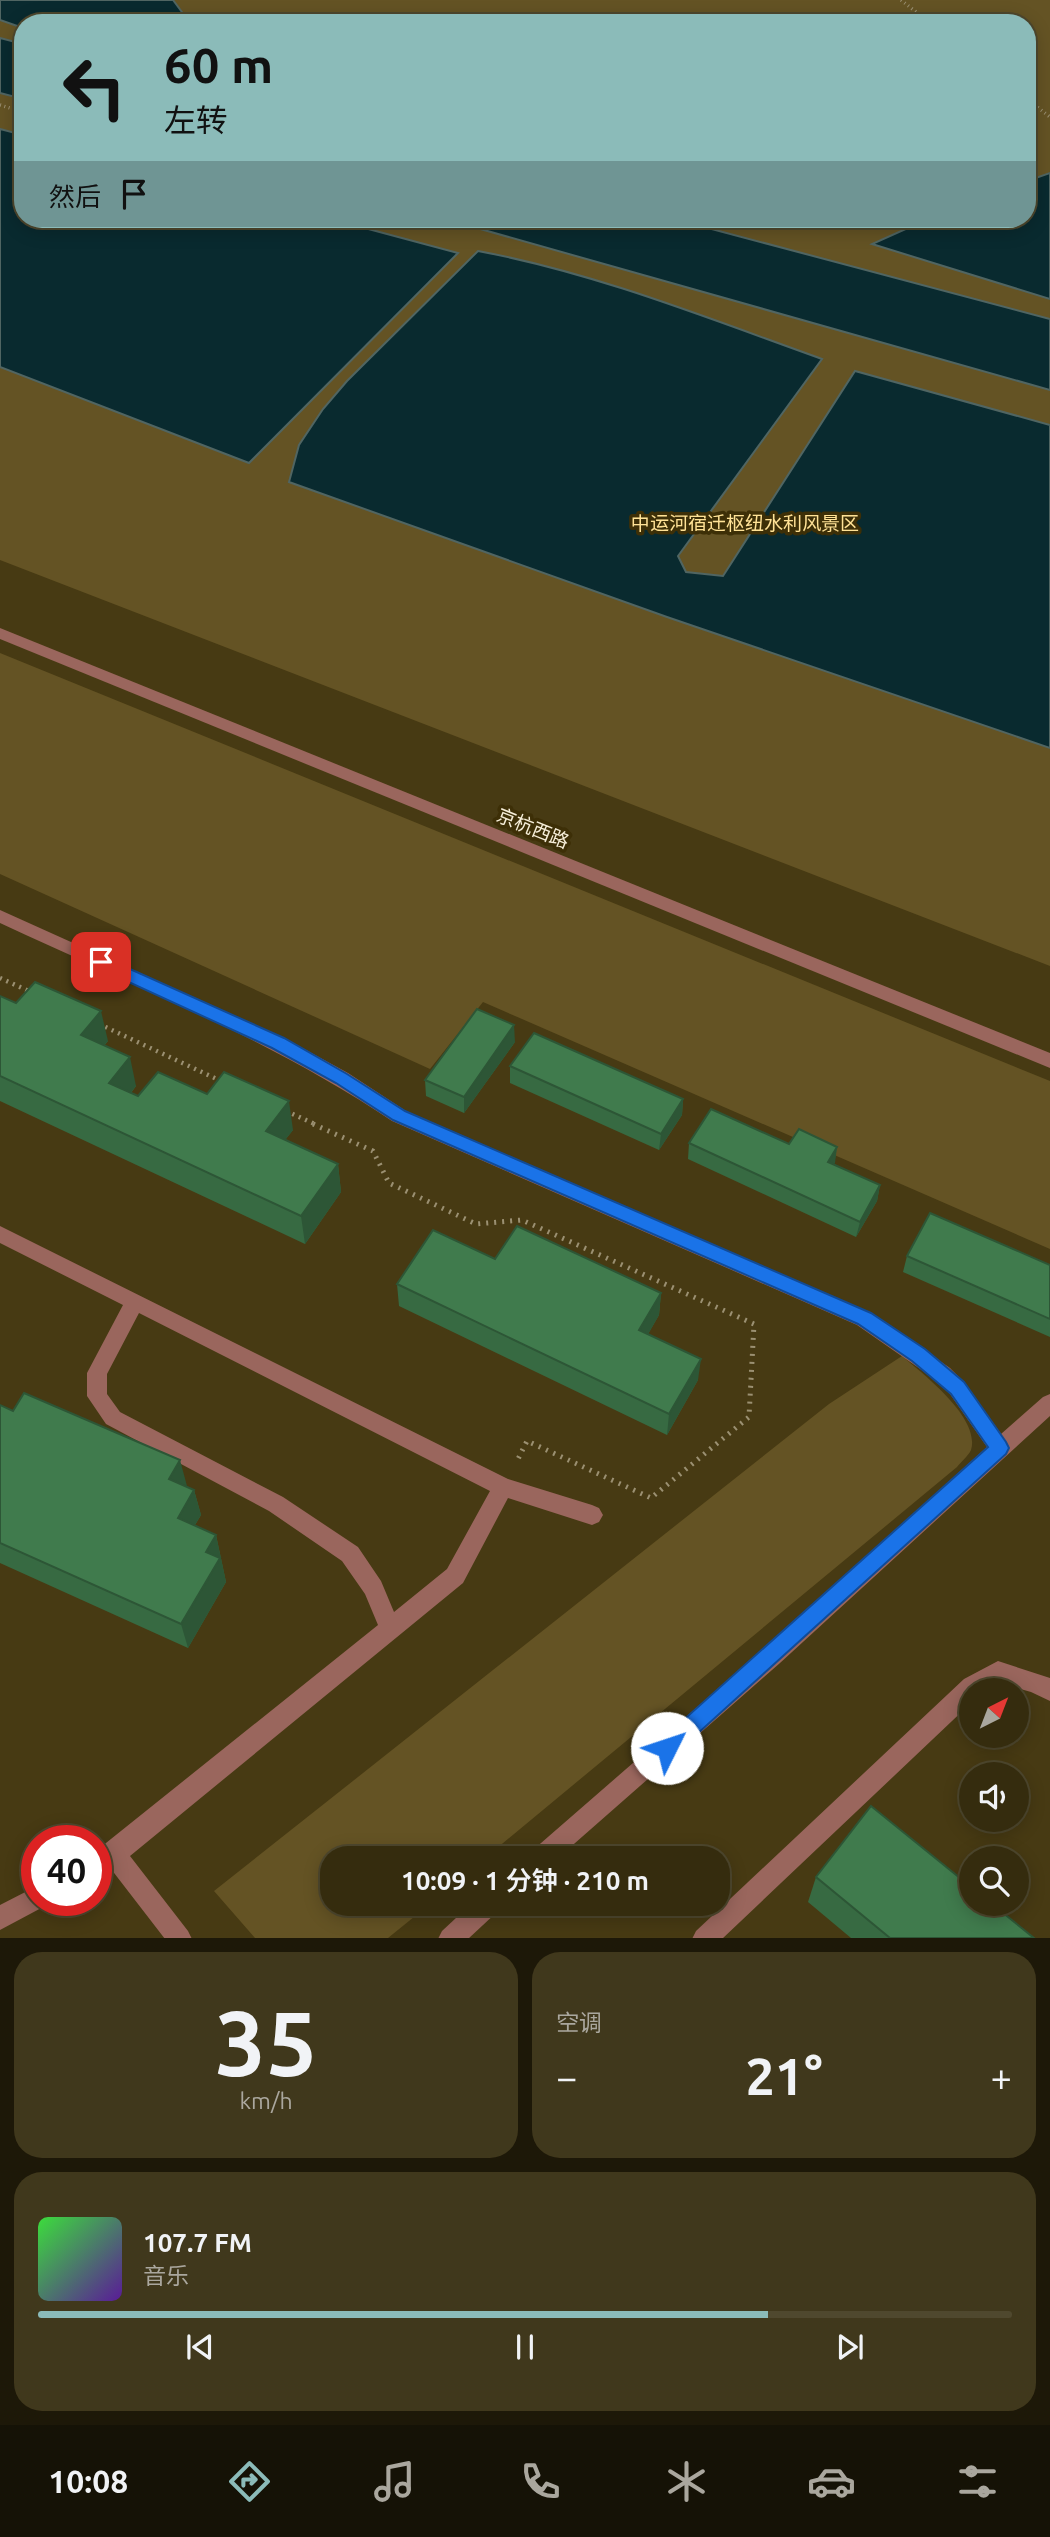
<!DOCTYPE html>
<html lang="zh">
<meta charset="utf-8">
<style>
body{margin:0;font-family:Ubuntu,"Noto Sans SC",sans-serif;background:#40381c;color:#f1f3f6;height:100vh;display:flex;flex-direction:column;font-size:26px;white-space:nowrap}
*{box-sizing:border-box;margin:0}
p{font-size:23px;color:#aaa79e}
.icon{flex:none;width:38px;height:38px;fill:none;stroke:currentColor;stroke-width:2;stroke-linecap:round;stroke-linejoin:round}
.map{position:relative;height:1938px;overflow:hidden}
.details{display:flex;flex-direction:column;gap:14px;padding:14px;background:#1d1808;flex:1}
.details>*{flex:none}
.hud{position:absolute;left:14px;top:14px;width:1022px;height:214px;border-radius:28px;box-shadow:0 4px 18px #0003,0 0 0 2px #4f482e;background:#8bbbb9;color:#111;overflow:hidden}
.needle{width:46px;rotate:42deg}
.buttons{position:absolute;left:959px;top:1678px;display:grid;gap:14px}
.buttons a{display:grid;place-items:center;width:70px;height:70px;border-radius:50%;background:#352c0e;box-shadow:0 4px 18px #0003,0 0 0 2px #4f482e;font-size:35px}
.speed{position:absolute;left:21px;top:1825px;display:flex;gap:14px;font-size:35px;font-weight:700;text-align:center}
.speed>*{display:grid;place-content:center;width:91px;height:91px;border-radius:50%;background:#352c0e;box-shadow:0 4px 18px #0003,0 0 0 2px #4f482e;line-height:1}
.speed .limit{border:10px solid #d22;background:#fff;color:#111}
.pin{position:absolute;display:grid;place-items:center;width:60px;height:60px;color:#fff;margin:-30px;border-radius:14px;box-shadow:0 4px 10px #0006}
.me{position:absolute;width:77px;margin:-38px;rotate:49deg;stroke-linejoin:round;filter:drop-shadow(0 0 5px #0008)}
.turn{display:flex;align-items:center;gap:24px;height:147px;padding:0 35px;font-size:32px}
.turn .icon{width:91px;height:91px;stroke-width:2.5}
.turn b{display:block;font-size:49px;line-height:60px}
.then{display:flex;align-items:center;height:66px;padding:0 35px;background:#0003;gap:14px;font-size:26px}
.big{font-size:52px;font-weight:600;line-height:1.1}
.details .tile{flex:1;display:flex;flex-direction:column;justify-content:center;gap:10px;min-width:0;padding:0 24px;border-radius:28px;background:#40381c}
.details .dial{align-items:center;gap:0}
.dial b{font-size:91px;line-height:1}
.song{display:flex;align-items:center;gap:21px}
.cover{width:84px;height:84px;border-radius:10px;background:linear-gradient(135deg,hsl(120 70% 55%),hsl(270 70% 35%))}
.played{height:7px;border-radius:4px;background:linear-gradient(90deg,#8bbbb9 75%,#4f482e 75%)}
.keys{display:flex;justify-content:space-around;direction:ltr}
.heat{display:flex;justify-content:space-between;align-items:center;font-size:38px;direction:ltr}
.details .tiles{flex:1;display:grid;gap:14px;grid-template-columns:1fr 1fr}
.tile:last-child{grid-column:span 2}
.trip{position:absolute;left:320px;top:1846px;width:410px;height:70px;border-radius:28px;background:#352c0e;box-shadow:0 4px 18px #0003,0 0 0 2px #4f482e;font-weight:600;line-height:70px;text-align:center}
.tabs{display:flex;height:112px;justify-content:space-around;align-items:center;background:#151206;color:#aaa79e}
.tabs .icon{width:49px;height:49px}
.tabs .selected{color:#8bbbb9}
.tabs b{font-size:32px;color:#f1f3f6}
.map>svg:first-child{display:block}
.green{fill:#645324;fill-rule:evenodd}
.water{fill:#092a2f;stroke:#506562;stroke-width:2}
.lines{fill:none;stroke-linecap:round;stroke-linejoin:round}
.path-far2{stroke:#9b9072;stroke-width:3.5;stroke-dasharray:1 3.5;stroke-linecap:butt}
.path-far1{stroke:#9b9072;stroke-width:4.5;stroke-dasharray:2 5;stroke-linecap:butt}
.path{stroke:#9b9072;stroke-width:5;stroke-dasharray:2 6;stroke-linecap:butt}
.minor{fill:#9a665d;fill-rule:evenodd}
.wall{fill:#376a42}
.shaded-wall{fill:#2d5636}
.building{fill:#407b4d;stroke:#2d5636;stroke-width:2}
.route{fill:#1a73e8;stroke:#114b97;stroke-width:2}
.labels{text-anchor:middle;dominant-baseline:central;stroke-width:7;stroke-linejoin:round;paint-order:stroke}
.park-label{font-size:19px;fill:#ffe296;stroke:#3d2f07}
.street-label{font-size:19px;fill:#f6eed9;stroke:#3d2f07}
</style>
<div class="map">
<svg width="1050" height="1939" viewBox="0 0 1050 1939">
<rect width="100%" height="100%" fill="#473a13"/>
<g class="green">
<path d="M0,0H1050V966L0,560ZM23,23H1027V219H23Z"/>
<path d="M0,653L1050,1081V1249L483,1002L430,1069L0,874Z"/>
<path d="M902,1356C923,1374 981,1418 971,1450C969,1455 961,1462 957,1467L485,1858H332V1904H430L388,1938H255L214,1891L829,1404Z"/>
</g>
<g class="water">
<path d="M0,0H173L190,23H23V28L0,20Z"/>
<path d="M0,38L23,44V99L0,93Z"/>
<path d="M0,129L23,135V219H331L458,253L249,463L0,367Z"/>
<path d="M1050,173V299L872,244L928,219H1027V181Z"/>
<path d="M445,219H674L1050,319V390Z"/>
<path d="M478,251C596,273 710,319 822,359L678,556L686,572L723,576L855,371L1050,425V748L667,617L289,482L299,445L323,409L347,381Z"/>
</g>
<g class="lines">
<g class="path-far2">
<path d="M901,0L930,23"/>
<path d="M1027,99L1050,117"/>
<path d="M0,105L23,112"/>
</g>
<g class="path-far1">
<path d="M0,978L31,992"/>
<path d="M99,1024L221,1081"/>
<path d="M286,1111L317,1125"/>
</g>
<path class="path" d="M313,1124L373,1151L389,1183L476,1224L522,1220L754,1324L749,1417L651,1498L527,1441L518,1459"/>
<g class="minor">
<path d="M0,628L1050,1053V1068L0,639Z"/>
<path d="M0,910L284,1038L348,1073L406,1111L871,1313L950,1368L964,1382L1001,1434L1043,1397L1050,1394V1416L780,1663L558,1858H530L533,1850L764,1649L987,1447L950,1394L936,1380L857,1325L392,1121C270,1039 133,985 0,923Z"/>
<path d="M0,1226L508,1479L592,1505L599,1508L603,1515L599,1522L592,1525L508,1498L463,1583L130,1856L188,1931L192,1939H165L111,1869L96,1876V1851L378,1625L365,1594L342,1561L269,1511L106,1424L87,1396V1373L123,1305L0,1243ZM139,1313L490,1491L447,1569L394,1612L381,1581L358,1547L283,1497L120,1412L107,1394V1374Z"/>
<path d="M998,1661L1050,1678V1701L1031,1692L1000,1683L987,1690H971V1703L722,1939H692L696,1931L964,1679Z"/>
<path d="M37,1886V1900H48L45,1906L0,1930V1905Z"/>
<path d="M471,1904H501L497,1912L468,1939H438L442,1931Z"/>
</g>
</g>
<g class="wall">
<path d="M0,996L108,1041L104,1046L136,1086L131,1093L138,1096L207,1094L293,1130L285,1140L338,1164L341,1192L305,1244L0,1101Z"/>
<path d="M515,1042L464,1113L426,1096L425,1080Z"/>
<path d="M510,1066L683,1099L682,1115L659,1150L510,1083Z"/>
<path d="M689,1143L837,1147L834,1164L880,1185L877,1201L856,1237L688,1159Z"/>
<path d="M907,1256L1050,1265V1337L903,1272Z"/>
<path d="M495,1259L661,1293L659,1315L648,1334L698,1380L667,1435L399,1306L397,1284Z"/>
<path d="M0,1405L194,1490L201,1515L195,1525L216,1535L226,1582L188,1648L0,1563Z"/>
<path d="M816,1877L1034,1938H851L808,1902Z"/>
</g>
<g class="shaded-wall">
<path d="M101,1011L108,1041L88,1064L81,1035Z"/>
<path d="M514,1025L515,1042L464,1113V1097Z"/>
<path d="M130,1057L136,1086L116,1112L109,1083Z"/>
<path d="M683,1099L682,1115L659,1150L661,1134Z"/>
<path d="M289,1101L293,1130L270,1159L266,1131Z"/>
<path d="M837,1147L835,1163L825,1178L828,1162Z"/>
<path d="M338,1164L341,1192L305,1244L301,1216Z"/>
<path d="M880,1185L877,1201L856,1237L860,1222Z"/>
<path d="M661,1293L659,1315L638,1352L639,1330Z"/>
<path d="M701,1359L698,1380L667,1435L669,1414Z"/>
<path d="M180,1460L187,1486L169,1479Z"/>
<path d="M194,1490L201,1515L184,1543L178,1518Z"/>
<path d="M216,1535L226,1582L188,1648L181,1624L206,1552Z"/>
</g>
<g class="building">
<path d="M35,982L101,1011L81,1035L130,1057L109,1083L138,1096L158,1072L207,1094L224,1072L289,1101L266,1131L338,1164L301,1216L0,1076V996L16,1003Z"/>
<path d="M477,1009L514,1025L464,1097L425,1080Z"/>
<path d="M534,1033L683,1099L661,1134L510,1066Z"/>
<path d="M711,1109L789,1144L799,1129L837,1147L828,1162L880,1185L860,1222L689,1143Z"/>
<path d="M930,1213L1050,1265V1319L907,1256Z"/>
<path d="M517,1226L661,1293L639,1330L701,1359L669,1414L397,1284L433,1230L495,1259Z"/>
<path d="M24,1393L180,1460L169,1479L194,1490L178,1518L216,1535L206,1552L220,1558L181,1624L0,1543V1405L13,1411Z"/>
<path d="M871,1806L971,1887V1904H992L1034,1938H890L816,1877Z"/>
</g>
<path class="route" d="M101,956L284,1038L347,1074L405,1111L871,1313L925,1349L964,1382L1006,1442L1009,1448L1006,1454L674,1755L667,1758L660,1755L657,1748L660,1741L988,1447L951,1394L912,1361L858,1324L393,1120L336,1083L272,1048L96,967L93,962L96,958Z"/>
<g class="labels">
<g class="park-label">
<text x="745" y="523">中运河宿迁枢纽水利风景区</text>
</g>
<g class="street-label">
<text transform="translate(533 828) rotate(22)">京杭西路</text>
</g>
</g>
</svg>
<div class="buttons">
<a><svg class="needle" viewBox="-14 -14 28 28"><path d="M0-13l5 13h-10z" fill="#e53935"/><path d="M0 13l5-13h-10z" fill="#aaa79e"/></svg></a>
<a><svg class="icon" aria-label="sound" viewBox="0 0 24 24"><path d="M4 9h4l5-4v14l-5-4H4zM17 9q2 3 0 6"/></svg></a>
<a><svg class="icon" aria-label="search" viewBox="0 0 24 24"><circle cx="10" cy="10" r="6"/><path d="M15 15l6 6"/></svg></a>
</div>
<div class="speed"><div class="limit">40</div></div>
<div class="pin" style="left:101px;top:962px;background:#d93025"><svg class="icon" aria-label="arrive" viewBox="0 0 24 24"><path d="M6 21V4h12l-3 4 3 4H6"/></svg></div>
<svg class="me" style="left:667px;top:1748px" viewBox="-20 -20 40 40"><circle r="19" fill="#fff"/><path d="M0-13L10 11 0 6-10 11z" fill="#1a73e8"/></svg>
<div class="trip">10:09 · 1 分钟 · 210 m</div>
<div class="hud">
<div class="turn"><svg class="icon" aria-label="left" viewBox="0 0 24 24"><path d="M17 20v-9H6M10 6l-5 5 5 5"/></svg><div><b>60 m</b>左转</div></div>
<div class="then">然后<svg class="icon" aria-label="arrive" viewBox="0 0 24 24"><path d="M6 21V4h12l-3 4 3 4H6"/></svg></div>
</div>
</div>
<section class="details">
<div class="tiles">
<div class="tile dial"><b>35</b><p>km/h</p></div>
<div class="tile"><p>空调</p>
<div class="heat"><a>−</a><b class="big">21°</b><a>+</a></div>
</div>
<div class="tile">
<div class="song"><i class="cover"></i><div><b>107.7 FM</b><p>音乐</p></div></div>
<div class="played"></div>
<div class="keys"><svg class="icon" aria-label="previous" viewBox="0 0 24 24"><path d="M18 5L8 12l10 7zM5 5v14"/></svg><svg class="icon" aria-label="pause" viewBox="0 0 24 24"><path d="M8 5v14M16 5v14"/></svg><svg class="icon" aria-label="next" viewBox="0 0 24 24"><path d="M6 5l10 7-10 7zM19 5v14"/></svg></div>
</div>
</div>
</section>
<nav class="tabs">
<b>10:08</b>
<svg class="icon selected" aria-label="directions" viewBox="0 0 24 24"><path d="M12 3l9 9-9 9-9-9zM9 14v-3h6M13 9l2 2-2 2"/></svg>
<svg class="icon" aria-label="music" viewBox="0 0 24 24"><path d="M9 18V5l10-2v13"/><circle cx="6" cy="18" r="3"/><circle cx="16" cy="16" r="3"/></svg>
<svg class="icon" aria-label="phone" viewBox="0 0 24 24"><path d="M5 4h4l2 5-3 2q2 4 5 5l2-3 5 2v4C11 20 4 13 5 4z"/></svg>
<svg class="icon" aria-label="climate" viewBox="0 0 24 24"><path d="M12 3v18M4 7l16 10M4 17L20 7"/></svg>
<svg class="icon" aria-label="car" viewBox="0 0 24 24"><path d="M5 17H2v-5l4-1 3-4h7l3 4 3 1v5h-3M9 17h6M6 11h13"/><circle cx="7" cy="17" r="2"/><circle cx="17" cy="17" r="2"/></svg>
<svg class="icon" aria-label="filters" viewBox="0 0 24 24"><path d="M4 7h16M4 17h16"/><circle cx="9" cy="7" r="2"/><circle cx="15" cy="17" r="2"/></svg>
</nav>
